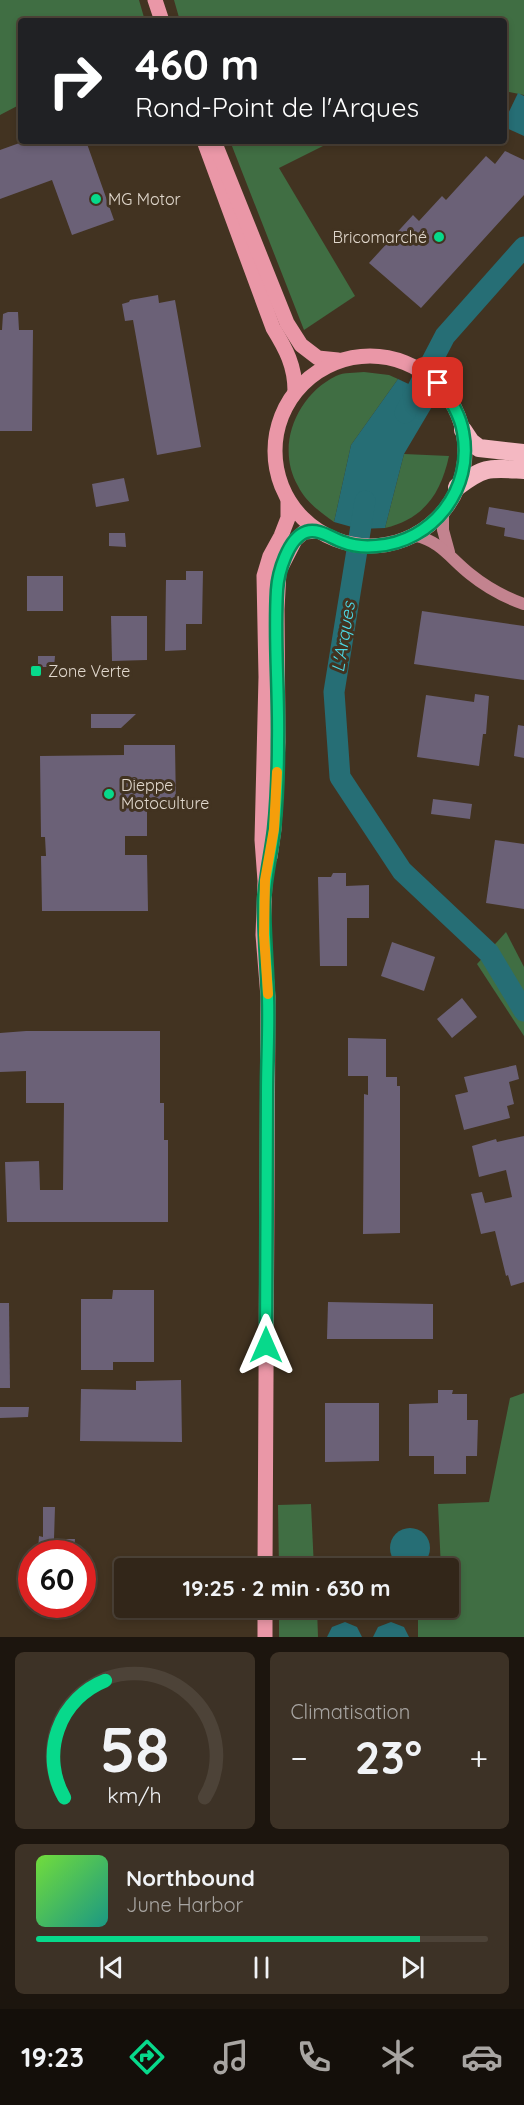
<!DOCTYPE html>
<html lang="fr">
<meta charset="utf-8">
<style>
body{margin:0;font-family:Quicksand,sans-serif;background:#3d3226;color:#f1f3f6;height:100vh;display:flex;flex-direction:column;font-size:22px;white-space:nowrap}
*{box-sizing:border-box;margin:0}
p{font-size:20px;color:#a8a5a2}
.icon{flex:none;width:33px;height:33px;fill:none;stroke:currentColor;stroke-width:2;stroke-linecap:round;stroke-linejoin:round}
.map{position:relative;height:1637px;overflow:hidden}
.side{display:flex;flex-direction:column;gap:15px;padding:15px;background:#1c150e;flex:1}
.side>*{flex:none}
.banner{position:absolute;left:18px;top:18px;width:489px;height:126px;border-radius:6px;box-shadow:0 3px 9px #0003,0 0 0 2px #4d4338;background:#202124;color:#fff;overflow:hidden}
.speed{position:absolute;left:18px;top:1540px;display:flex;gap:12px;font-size:30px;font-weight:700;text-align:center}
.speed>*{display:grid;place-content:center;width:78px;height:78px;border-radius:50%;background:#322619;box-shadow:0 3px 9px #0003,0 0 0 2px #4d4338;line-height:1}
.speed .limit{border:9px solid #d22;background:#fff;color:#111}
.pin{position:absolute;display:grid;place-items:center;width:51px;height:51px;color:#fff;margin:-26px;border-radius:12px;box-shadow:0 3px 9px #0006}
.me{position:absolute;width:66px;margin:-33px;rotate:0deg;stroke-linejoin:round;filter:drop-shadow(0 0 4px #0008)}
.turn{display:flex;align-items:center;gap:21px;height:126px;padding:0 18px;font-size:27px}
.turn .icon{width:78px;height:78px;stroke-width:2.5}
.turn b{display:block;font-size:42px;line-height:51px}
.big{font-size:45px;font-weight:800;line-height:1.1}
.side .widget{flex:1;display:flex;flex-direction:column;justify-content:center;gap:9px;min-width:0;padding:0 21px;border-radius:9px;background:#3d3226}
.side .dial{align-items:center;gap:0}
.dial svg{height:156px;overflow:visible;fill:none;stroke:#4d4338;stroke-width:7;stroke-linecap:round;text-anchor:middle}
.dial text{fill:#f1f3f6;stroke:none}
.song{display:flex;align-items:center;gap:18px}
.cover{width:72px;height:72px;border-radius:9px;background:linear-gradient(135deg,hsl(100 70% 55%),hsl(170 70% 35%))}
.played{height:6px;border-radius:3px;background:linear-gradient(90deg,#07d98b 85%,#4d4338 85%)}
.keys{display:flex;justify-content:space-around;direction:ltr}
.heat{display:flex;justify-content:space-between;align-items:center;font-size:33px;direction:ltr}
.side .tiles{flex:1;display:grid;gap:15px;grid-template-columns:1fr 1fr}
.widget:last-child{grid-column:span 2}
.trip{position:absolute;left:114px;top:1558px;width:345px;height:60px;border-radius:6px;background:#322619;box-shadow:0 3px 9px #0003,0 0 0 2px #4d4338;font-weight:800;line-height:60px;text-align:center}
.menu{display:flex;height:96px;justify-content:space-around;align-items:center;background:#140f0a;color:#a8a5a2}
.menu .icon{width:42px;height:42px}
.menu .active{color:#07d98b}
.menu b{font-size:27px;color:#f1f3f6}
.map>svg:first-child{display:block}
.green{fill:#406e43}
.water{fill:#266e75}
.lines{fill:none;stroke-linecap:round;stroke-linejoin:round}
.river{stroke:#266e75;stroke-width:21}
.building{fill:#6b6177}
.secondary{stroke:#c3838f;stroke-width:12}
.primary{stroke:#ea97a7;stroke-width:15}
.highway{stroke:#f4b8c2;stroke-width:18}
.route-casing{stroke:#058d5a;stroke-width:15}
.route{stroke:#07d98b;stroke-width:10}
.slow{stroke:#f59e0b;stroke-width:10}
.poi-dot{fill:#07d98b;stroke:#423321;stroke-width:2}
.labels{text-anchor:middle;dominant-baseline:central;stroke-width:6;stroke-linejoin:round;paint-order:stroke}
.poi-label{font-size:16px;fill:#e1d8cd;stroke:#423321;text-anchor:start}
.water-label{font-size:18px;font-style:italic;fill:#4dd9e6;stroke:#423321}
</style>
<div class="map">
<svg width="524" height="1637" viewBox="0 0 524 1637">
<rect width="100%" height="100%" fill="#423321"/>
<g class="green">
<path d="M0,0H139L145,21H21V104L0,115Z"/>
<path d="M174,0H524V95L504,91V21H180Z"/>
<path d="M230,141H333L279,168L355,296L304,330Z"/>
<path d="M364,372L389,375L398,379L351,445L334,522C319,511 306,502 298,486C275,446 297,395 336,376C344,372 355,373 364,372Z"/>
<path d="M404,454L449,456C441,493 424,519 385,528Z"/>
<path d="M506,932L524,967V1036L477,964Z"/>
<path d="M524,1393V1637H418V1608H448V1569H441L438,1504L489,1502L510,1398Z"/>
<path d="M311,1504L314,1569H279L278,1505Z"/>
<path d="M279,1608H317L318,1637H279Z"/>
</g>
<g class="water">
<path d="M518,93L524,96V136L504,127V122Z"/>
<path d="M398,379L415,387L433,405L404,454L385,528L359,529L334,522L351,445Z"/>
<circle cx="410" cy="1548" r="20"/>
<path d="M378,1608H406C397,1618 386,1618 378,1608Z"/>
<path d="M345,1622L357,1627L362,1637H327L332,1627Z"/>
<path d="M391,1622L404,1627L409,1637H373L378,1627Z"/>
</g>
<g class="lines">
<g class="river">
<path d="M405,413L445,336L524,247"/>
<path d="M365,501L334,692L340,777L402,871L489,953L524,1011"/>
</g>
</g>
<g class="building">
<path d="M25,141H86L114,220L72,235L52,180L0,199V150Z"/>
<path d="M505,151L524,160V195L421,308L369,263L413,215L419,221L442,196L446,200L486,156L495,164Z"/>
<path d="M158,295L159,303L175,300L201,447L157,455L133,320L125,321L122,304L129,302L130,300Z"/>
<path d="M8,312H18L19,330H33L32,431H0V330H2L3,314Z"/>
<path d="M124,478L129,501L96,507L92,484Z"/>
<path d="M489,507L524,513V540L504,536L505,528L486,524Z"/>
<path d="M109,533H125L126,547L109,546Z"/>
<path d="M186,571H203L202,624H186V650L165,651L166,580H186Z"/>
<rect x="27" y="576" width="36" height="35"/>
<path d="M422,611L524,626V680L414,664Z"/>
<path d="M111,616H147V660L112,661Z"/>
<path d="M38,656H55L54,667H38Z"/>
<path d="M475,694L489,696L486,734H483L479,766L417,757L426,695L474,702Z"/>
<path d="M91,714H136L121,728H91Z"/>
<path d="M518,725L524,726V758L514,756Z"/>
<path d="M124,745H175L176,807H147V836H125V855H147L148,911H42L41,856H46L45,837H41L40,756L124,755Z"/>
<path d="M433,799L472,804L470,819L431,814Z"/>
<path d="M495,840L524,844V909L486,903Z"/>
<path d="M333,873H346V886L369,885V918H347V966H320L318,877H331Z"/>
<path d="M392,942L435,957L424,991L381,976Z"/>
<path d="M462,998L477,1017L452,1038L437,1019Z"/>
<path d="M26,1031H160V1103H164V1140H168V1222H7L5,1162L39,1161L40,1190H63L64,1103H26V1071L0,1072V1033Z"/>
<path d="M348,1038L386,1039V1077H397V1086H400V1233L363,1234L364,1094L368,1095V1076H348Z"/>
<path d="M516,1065L519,1079L509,1082L514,1104L507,1106L510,1118L464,1130L455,1095L468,1092L464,1077Z"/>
<path d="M524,1136V1282L511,1286L508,1275L506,1276L495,1231L481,1234L471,1194L482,1192L485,1203L512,1197L506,1170L479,1177L472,1146L496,1139L497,1142Z"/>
<path d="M113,1290H154V1362H113V1370H81V1299H112Z"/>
<path d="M328,1302L433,1304V1339H327Z"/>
<path d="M0,1303H9L10,1388H0Z"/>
<path d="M181,1380L182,1442L80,1441L81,1389L136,1390V1381Z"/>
<path d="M438,1390H453L452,1394H467V1420H478L477,1456H466V1474H434V1456H409V1404L438,1403Z"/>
<path d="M325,1403H379V1461L325,1462Z"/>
<path d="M0,1407H29L28,1417L0,1418Z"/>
<path d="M43,1507H55L54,1539H75L74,1552L38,1551L39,1536L43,1537Z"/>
</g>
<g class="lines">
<g class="secondary">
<path d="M443,513V530L449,552"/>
<path d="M416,536C440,541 451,559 470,574C486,587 504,597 524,604"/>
</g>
<g class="primary">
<path d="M155,0L162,21"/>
<path d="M204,141L273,328C286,349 295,366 295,391"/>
<path d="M214,141L287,323L301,345L318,358L338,360"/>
<circle cx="370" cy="451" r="95"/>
<path d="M270,857L274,829L278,742L277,609L279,571L295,540L304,532L318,531"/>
<path d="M265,1569L268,997L263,935L265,881L262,840L266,677L264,576L270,556L281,536L288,518V500"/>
<path d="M265,1637V1608"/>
</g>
<g class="highway">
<path d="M463,430L471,442L479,448L524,453"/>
<path d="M457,487C485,466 489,468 524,470"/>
</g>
</g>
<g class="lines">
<g class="route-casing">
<path id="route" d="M266,1345C266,1261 267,1177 267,1093C267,1061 269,1029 268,997C267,966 264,934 264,902C265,878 271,855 274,830C277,801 278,770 278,741C279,691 274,640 277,590C278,573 288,538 306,532C319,528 331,538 343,542C353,546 365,547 376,546C433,542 474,489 463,432C460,414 450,398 438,383"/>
</g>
<use href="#route" class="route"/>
<path class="slow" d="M268,994L264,935L265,880L274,829L277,772"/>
</g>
<g class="poi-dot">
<circle cx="96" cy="199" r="6"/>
<circle cx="439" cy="237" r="6"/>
<rect x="30" y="665" width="12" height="12" rx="3"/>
<circle cx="109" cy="794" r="6"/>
</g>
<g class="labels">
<g class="poi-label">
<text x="108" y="199">MG Motor</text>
<text x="427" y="237" text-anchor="end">Bricomarché</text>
<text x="48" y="671">Zone Verte</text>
<text x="121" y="785">Dieppe<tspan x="121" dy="18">Motoculture</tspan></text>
</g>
<g class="water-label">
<text transform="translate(343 637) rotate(-81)">L'Arques</text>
</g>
</g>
</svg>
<div class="speed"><div class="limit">60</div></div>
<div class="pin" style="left:438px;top:383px;background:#d93025"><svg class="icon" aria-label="arrive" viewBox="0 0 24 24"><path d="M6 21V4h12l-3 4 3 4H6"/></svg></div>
<svg class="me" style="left:266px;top:1345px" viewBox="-20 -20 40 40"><path d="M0-17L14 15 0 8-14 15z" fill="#07d98b" stroke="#fff" stroke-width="4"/></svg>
<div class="trip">19:25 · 2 min · 630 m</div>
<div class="banner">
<div class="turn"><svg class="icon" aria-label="right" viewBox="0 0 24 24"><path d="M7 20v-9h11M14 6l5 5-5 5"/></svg><div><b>460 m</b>Rond-Point de l'Arques</div></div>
</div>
</div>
<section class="side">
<div class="tiles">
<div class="widget dial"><svg viewBox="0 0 100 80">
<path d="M14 69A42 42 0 1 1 86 69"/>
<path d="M14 69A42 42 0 0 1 35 9" stroke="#07d98b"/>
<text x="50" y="56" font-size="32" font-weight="700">58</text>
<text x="50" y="72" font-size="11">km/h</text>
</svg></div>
<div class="widget"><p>Climatisation</p>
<div class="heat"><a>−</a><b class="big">23°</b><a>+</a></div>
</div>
<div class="widget">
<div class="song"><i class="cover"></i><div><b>Northbound</b><p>June Harbor</p></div></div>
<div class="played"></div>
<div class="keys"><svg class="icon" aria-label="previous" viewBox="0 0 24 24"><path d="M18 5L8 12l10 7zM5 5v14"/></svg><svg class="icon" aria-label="pause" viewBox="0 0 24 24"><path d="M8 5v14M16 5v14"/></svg><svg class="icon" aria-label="next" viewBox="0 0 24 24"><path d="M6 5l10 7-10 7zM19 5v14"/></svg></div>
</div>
</div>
</section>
<nav class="menu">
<b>19:23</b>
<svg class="icon active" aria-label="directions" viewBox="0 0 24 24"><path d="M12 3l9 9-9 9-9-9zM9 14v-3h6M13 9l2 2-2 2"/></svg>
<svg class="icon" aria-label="music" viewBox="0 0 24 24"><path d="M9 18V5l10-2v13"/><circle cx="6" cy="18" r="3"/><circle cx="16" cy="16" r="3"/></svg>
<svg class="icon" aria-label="phone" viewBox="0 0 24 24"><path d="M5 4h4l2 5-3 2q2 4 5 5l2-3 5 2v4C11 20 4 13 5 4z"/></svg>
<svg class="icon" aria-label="climate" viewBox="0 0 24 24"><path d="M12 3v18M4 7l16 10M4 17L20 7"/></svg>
<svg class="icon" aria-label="car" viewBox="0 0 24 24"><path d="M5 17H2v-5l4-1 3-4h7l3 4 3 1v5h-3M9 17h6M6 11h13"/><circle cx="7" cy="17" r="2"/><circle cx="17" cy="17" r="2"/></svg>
</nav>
